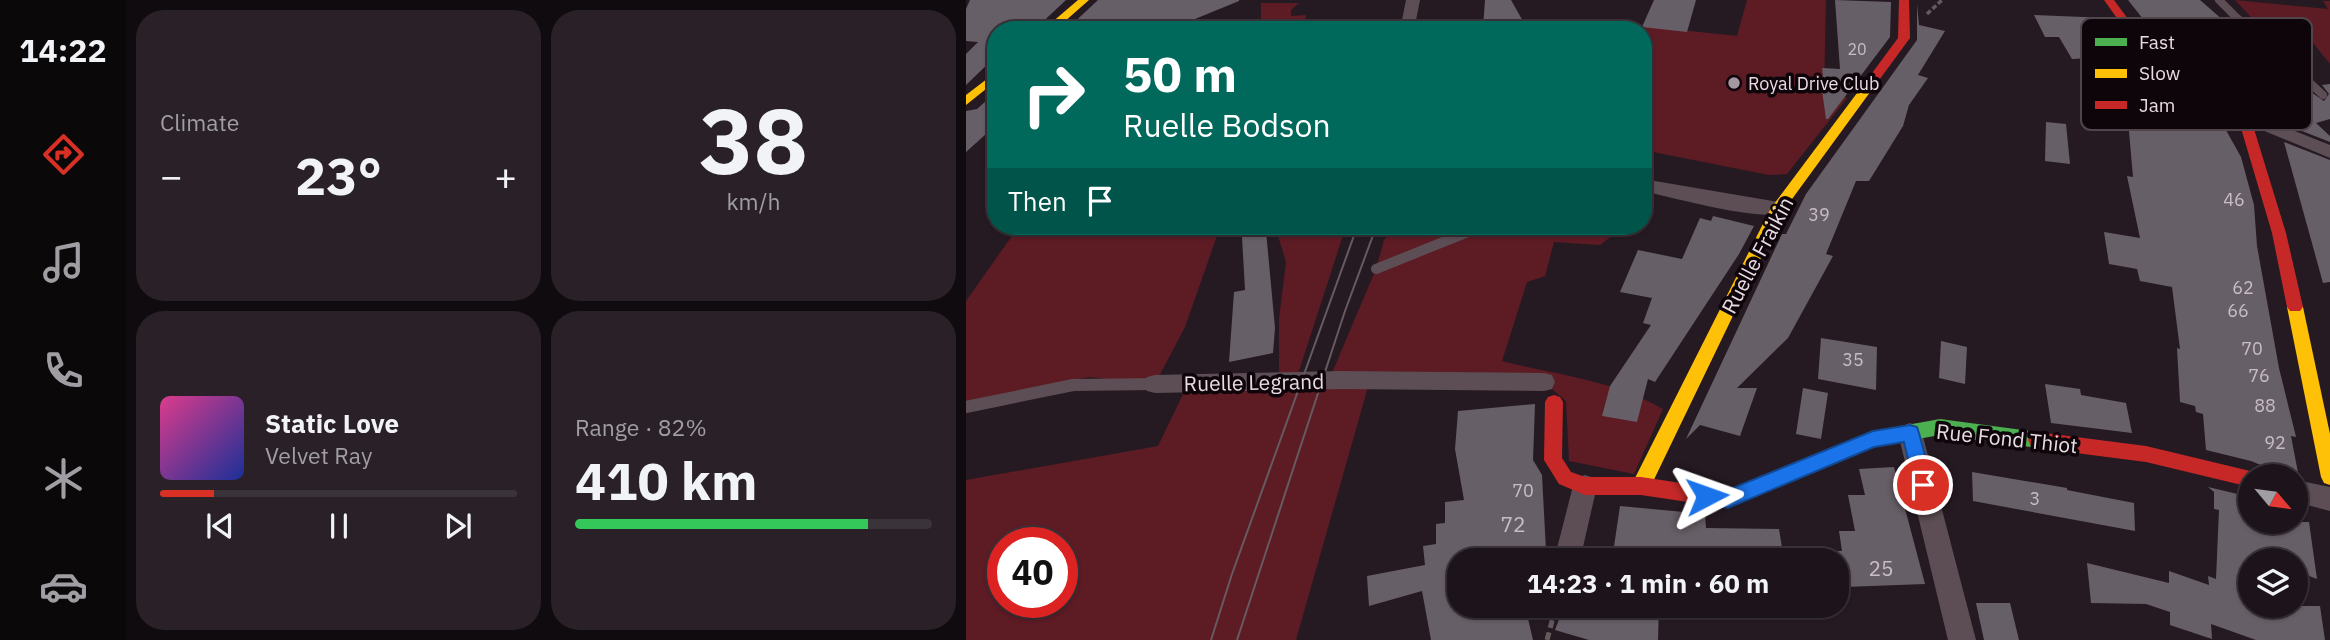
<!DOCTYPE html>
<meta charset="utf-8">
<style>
body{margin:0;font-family:"IBM Plex Sans",sans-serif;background:#292127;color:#f1f3f6;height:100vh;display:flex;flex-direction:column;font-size:26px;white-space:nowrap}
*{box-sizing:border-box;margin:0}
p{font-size:23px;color:#a09ea2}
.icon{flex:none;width:38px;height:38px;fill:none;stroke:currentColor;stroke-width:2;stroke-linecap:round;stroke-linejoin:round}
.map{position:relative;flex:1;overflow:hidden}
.drawer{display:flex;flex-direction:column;gap:10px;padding:10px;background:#0f0b0e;width:840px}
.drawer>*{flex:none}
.hud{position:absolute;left:21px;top:21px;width:665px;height:214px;border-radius:28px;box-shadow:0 2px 5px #0004,0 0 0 2px #3a3339;background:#00695c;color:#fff;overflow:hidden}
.needle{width:46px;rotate:119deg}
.fabs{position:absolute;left:1272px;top:464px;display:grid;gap:14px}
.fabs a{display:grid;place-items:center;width:70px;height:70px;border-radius:50%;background:#1c141a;box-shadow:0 2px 5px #0004,0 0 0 2px #3a3339;font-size:35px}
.speed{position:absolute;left:21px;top:527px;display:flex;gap:14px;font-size:35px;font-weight:700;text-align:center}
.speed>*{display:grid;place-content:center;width:91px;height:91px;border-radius:50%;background:#1c141a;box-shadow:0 2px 5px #0004,0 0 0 2px #3a3339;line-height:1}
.speed .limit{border:10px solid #d22;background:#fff;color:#111}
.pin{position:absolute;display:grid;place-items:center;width:60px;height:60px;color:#fff;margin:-30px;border:4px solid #fff;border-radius:50%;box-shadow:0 2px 7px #0007}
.me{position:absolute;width:77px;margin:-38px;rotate:86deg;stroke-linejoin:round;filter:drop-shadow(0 0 5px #0008)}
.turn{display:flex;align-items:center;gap:24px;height:147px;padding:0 21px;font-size:32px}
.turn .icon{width:91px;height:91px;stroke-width:2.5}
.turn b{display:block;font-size:49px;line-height:60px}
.then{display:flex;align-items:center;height:66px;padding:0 21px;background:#0003;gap:14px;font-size:26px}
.big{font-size:52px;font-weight:700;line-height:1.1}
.drawer .widget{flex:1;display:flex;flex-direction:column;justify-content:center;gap:10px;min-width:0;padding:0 24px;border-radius:28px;background:#292127}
.drawer .dial{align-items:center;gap:0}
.dial b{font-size:91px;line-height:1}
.song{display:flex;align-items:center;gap:21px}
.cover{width:84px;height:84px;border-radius:10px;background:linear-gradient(135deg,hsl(330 70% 55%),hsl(230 70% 35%))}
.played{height:7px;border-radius:4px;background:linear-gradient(90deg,#d93025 15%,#3a3339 15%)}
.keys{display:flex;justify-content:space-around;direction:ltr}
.heat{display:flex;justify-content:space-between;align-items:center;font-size:38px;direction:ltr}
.charge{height:10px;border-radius:5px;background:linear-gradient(90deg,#34c759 82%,#3a3339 0)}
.drawer .tiles{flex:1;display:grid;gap:10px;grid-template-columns:repeat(2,1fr)}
.trip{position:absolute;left:481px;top:548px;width:402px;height:70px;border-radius:28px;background:#1c141a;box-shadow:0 2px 5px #0004,0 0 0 2px #3a3339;font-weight:700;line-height:70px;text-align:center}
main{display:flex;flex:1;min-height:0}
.menu{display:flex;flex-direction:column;width:126px;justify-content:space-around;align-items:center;background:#0b080a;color:#a09ea2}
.menu .icon{width:49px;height:49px}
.menu .current{color:#d93025}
.menu b{font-size:32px;color:#f1f3f6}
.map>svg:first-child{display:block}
.green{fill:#5d1b24;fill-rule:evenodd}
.building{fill:#675f67}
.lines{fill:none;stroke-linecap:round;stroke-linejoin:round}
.path-far1{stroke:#645a5e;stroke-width:3.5;stroke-dasharray:5 2.5;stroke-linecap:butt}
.path{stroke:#645a5e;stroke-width:5;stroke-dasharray:8 4.5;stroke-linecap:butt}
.lane-far2{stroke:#5c4e54;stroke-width:8}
.lane-far1{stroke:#5c4e54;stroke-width:10}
.lane{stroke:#5c4e54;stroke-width:12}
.street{fill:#5c4e54;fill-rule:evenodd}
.fast{fill:#4caf50;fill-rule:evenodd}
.slow{fill:#ffc107;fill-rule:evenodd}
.jam{fill:#c62828;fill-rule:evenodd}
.tram{stroke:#665b60;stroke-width:2}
.route{fill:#1a73e8;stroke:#114b97;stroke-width:2}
.poi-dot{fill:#a597a0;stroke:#0d050a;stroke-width:2.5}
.labels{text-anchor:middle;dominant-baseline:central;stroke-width:7;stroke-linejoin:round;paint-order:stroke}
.far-number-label{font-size:16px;fill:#c8bcc5}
.far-poi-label{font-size:18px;fill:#e9dbe4;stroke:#0d050a;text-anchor:start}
.number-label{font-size:18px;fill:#c8bcc5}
.street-label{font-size:21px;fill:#e9dbe4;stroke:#0d050a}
.near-number-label{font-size:21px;fill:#c8bcc5}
.key{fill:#0d050a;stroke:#4f454b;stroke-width:2}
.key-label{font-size:19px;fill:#e9dbe4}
</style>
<main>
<nav class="menu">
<b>14:22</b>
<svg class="icon current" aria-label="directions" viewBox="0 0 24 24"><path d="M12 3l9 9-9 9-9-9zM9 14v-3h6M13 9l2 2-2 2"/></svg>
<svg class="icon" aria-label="music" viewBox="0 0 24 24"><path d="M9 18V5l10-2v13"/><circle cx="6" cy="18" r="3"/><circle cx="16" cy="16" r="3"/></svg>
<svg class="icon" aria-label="phone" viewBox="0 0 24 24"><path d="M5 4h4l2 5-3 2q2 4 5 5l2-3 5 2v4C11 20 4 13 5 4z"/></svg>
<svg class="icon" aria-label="climate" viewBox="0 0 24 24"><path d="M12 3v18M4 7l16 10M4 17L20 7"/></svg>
<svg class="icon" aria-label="car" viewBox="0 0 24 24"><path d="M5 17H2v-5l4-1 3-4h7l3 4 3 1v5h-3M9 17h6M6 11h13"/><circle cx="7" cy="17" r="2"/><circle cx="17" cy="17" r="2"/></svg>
</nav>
<section class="drawer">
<div class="tiles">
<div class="widget"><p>Climate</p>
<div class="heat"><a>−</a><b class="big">23°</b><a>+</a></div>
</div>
<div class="widget dial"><b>38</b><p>km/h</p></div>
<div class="widget">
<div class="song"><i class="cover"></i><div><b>Static Love</b><p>Velvet Ray</p></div></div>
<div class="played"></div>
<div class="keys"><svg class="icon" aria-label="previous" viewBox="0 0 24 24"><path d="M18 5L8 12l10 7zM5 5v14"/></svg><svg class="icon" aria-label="pause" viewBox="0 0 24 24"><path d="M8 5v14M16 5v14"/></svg><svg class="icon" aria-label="next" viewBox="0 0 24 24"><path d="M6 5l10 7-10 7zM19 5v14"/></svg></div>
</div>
<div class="widget"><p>Range · 82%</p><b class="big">410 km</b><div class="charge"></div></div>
</div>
</section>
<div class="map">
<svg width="1364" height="640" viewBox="0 0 1364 640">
<rect width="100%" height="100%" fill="#261a22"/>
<g class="green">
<path d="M781,0H860L858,91L881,98L821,174L803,175L677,150V30H667L669,25L771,36Z"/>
<path d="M1269,0L1362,9L1357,1H1364V64L1339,33L1298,31Z"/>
<path d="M295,3H333L325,10V16L340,15L339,30H282L295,22Z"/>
<path d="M53,226H293L252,233L219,327L189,384L123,377L0,402V301Z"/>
<path d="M309,226H380L333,371L313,382V319L320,262Z"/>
<path d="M429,226H659L634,245L588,242L579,276L561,282L536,361C591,375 647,380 697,409L668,474L603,461L600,401L578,382L404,380L330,640H0V480L192,446L222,384L363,380L410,269L418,240ZM37,542H96V602H37Z"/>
</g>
<g class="building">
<path d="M4,0H100L68,30H30V56L0,85V54L12,42L0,41V9Z"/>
<path d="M132,0H273V1L202,30H100Z"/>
<path d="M519,0H545L562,30L517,28Z"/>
<path d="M688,0H730L721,32L676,27Z"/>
<path d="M869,0L925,2L924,37L862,119H860L854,76H857L856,68L874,69Z"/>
<path d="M1162,0H1234L1289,48H1300L1306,52L1330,78L1258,88L1181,34L1170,19H1177Z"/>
<path d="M951,4L953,25L979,31L952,75L962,78L943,105L937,126L903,181H890L860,254L867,256L822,338L771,388H791L774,436L734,425L720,439L816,234H820L840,194L951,40Z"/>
<path d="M1068,15L1143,18L1163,46L1243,105L1240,106L1256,123L1275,157L1288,205L1291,246L1313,368L1330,437L1325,436L1333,478L1301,472L1297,466L1285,461L1240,450L1237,414L1230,412L1229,406L1214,402L1211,348L1214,349L1206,287L1174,281L1171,269L1143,264L1138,232L1174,238L1161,176L1167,177L1161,109L1124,58L1106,59L1093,37H1079Z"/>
<path d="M1364,84V119L1350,123L1364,136V142L1313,122L1311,114L1274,99L1342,90L1358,101L1363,94L1356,85Z"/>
<path d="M30,92V125L0,152V111L11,109Z"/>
<path d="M1080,122L1100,124L1104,164L1079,161Z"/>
<path d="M1318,142L1364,160V282L1357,283Z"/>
<path d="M747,216L788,226L773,254L689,382L682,379L671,422L636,416L644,386L685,325L677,323L686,298L654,292L672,250L716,259L734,218L745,221Z"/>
<path d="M300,231L309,328L307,353L263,362L268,292L279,290L276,237Z"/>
<path d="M855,338L911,347L910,390L852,379Z"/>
<path d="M975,341L1001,347L999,384L973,378Z"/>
<path d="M1079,384L1114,389L1115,395L1160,403L1166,433L1085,423Z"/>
<path d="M837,388L862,393L855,439L830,434Z"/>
<path d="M569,404L567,460L576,475L580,551L545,560H494V606H559L567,640H465L456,591L403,606L401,576L459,565L457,546L470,544V524L479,523V502L498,500L489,449L492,411Z"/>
<path d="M928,467L959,584L878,587L871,551H876L873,531H889L882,495H899L893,469Z"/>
<path d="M1006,472L1101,488V490L1168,503L1169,531L1007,501Z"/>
<path d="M1242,487L1284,497V522H1343L1351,579L1330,571V560H1300L1284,554V606H1354L1359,640H1290L1245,624L1246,639L1204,625V612L1180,604L1125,603L1121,563L1203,583V571L1243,585L1242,576L1250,579L1253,510L1248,509V492Z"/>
<path d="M654,506L739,514L740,528L813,529L818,560H646Z"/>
<path d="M1010,603H1044L1053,640H1018Z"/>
<path d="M598,606L640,611L641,606H693L692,640H623L589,630Z"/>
</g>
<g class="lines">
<path class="path-far1" d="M961,14L976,0"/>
<path class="path" d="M581,640L590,606"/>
<g class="lane-far2">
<path d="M1344,83L1357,95"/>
<path d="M1251,96L1344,83L1310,47L1272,19L1253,0"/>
</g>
<path class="lane-far1" d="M410,269L517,226"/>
<path class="lane" d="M0,407L107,385L189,384"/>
<g class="street">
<path d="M440,0H454L448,30H434Z"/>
<path d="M1278,111L1364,145V158L1272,120L1270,116Z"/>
<path d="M677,179L819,203L821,208L819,213C790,221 709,198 677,191Z"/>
<path d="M375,371L578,373L586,375L589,382L586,389L578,391L375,389L189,393L181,391L178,384L181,377L189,375Z"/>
<path d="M944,423L952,426L956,433L1010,640H982L932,433L936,426Z"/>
<path d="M619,475L628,478L631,486L614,560H588L607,486L610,478Z"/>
<path d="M1330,480L1364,487V511L1330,502Z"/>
</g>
<path class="fast" d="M974,419L1071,432L1077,434L1080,440L1077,446L1071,448L974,435L908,447L779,501L772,498L770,492L772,486L907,431Z"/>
<g class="slow">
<path d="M112,0H123L89,30H77Z"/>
<path d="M30,72V81L0,105V95Z"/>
<path d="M904,80L910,84L818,210L682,492L675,495L668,492L666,486L668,480L805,208L900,81Z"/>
<path d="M1329,301L1334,303L1337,307L1364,434V485L1358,483L1355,477L1321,307L1324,303Z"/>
</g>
<g class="jam">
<path d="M933,0H943L944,38L908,87H900L898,84L932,38Z"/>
<path d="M1138,0H1148L1176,38L1284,116L1320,233L1337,307L1334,311H1324L1321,307L1306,233L1272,118L1168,42Z"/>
<path d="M588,395L594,397L597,402L596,458L605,472L619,477H675L762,490L779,483L786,486L788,492L786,498L762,508L675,495H619L593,484L578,460L579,402L582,397Z"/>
<path d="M1071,432L1180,446L1284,471L1292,476H1284V487L1180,462L1071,448L1065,446L1062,440L1065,434Z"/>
</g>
<g class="tram">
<path d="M245,640L266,574L390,230"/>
<path d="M271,640L379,311L409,230"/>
</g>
</g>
<path class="route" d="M944,425L951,427L953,433L967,485L964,491L957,493L951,491L948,485L938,442L908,447L762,508L735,502L732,496L735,490L741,487L762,490L907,431Z"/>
<circle class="poi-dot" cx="768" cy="83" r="7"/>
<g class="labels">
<g class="far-number-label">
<text x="891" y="49">20</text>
</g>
<g class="far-poi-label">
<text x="782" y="83">Royal Drive Club</text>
</g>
<g class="number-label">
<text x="1268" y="199">46</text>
<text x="853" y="214">39</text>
<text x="1277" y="287">62</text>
<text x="1272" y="310">66</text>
<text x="1286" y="348">70</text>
<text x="887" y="359">35</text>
<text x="1293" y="375">76</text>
<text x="1299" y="405">88</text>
<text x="1309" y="442">92</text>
<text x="557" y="490">70</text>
<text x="1069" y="498">3</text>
</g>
<g class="street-label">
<text transform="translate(791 255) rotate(-62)">Ruelle Fraikin</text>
<text transform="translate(288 382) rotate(-1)">Ruelle Legrand</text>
<text transform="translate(1041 438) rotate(6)">Rue Fond Thiot</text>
</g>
<g class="near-number-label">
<text x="547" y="524">72</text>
<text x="915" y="568">25</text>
</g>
</g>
<rect x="1115" y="18" width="231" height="112" rx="10" class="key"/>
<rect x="1129" y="38" width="32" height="8" fill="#4caf50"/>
<rect x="1129" y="69" width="32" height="9" fill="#ffc107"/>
<rect x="1129" y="101" width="32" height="8" fill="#c62828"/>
<g class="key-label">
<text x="1173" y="49">Fast</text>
<text x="1173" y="80">Slow</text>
<text x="1173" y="112">Jam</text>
</g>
</svg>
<div class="fabs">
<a><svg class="needle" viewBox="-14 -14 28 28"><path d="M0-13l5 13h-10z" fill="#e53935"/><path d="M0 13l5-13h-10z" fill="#a09ea2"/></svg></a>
<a><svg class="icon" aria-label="layers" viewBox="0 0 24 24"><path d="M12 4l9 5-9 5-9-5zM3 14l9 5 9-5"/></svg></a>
</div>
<div class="speed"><div class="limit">40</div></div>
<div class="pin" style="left:957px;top:485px;background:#d93025"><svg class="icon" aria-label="arrive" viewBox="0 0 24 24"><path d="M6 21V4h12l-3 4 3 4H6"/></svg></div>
<svg class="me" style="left:741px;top:496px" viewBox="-20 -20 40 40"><path d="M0-17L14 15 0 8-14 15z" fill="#1a73e8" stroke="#fff" stroke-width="4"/></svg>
<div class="trip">14:23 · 1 min · 60 m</div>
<div class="hud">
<div class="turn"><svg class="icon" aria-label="right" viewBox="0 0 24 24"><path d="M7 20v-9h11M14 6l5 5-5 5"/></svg><div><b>50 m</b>Ruelle Bodson</div></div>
<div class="then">Then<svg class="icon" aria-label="arrive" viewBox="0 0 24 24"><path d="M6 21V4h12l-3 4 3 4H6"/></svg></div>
</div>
</div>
</main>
